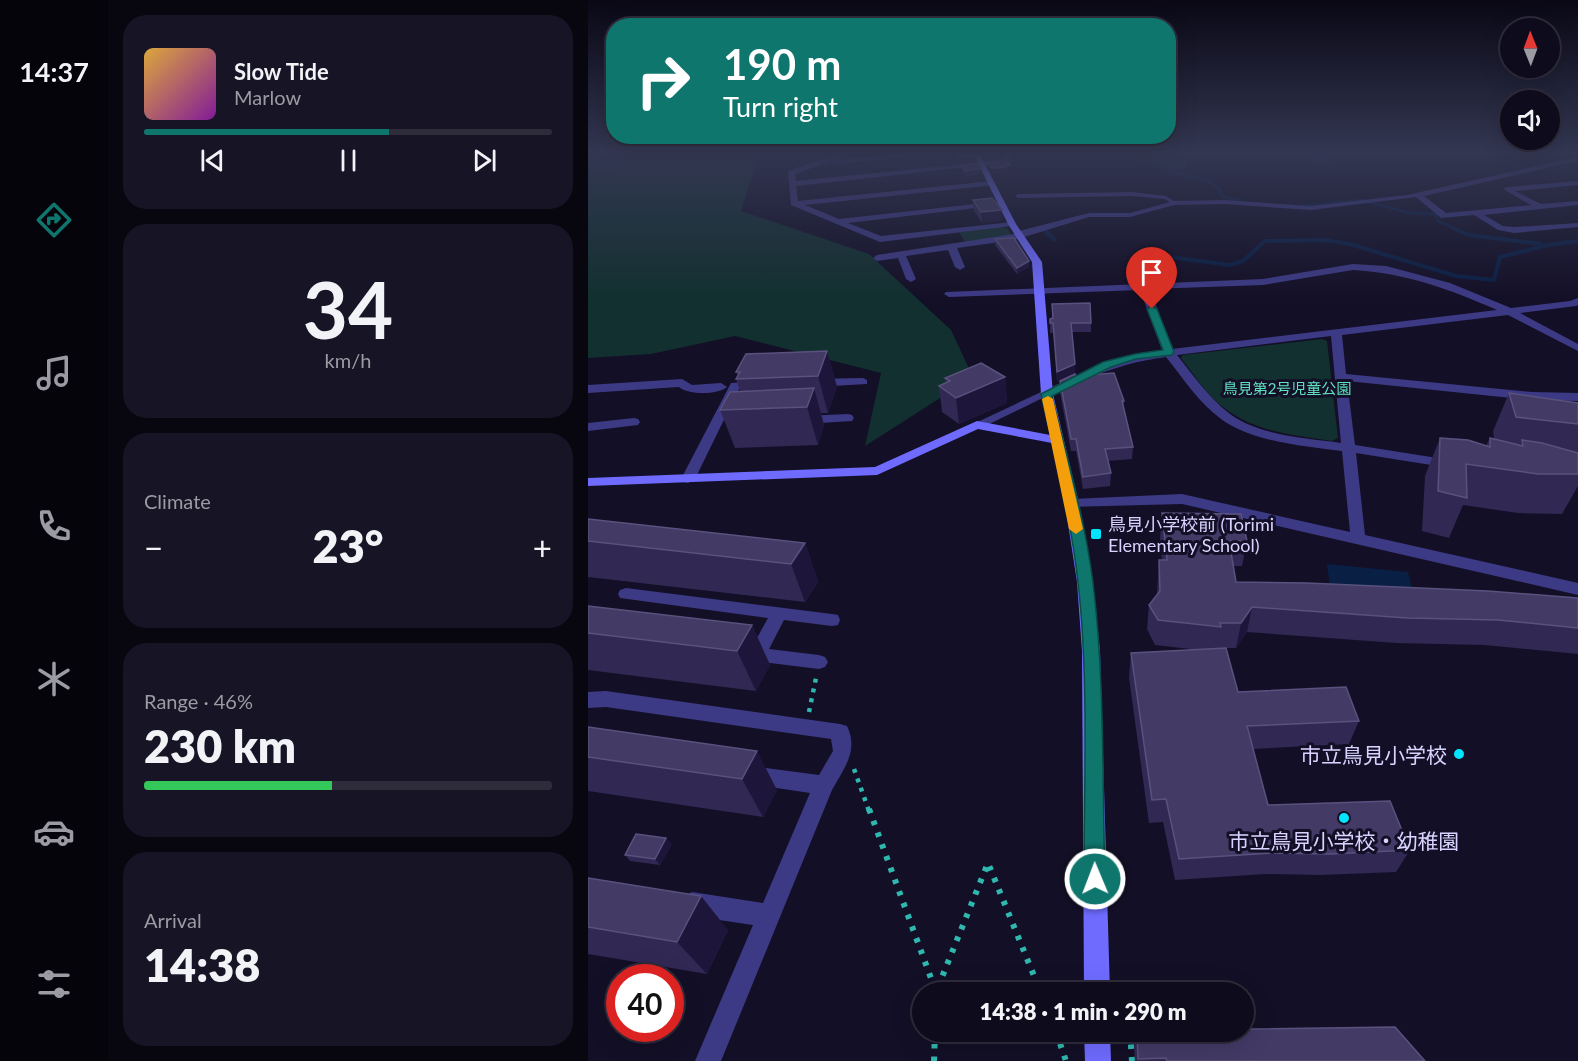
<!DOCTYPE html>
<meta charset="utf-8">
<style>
body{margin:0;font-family:Lato,"Noto Sans JP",sans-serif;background:#171425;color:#f1f3f6;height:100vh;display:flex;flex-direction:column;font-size:22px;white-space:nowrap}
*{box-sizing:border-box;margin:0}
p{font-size:20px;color:#9b9ba3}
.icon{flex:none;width:33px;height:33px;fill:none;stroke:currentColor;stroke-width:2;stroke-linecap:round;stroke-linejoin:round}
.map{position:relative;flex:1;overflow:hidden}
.side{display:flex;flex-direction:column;gap:15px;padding:15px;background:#08060f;width:480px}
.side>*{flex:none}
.hud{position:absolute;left:18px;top:18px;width:570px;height:126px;border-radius:24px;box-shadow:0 6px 24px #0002,0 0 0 2px #2e2b3b;background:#0f766e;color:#fff;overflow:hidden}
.needle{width:39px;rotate:359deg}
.fabs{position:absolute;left:912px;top:18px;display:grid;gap:12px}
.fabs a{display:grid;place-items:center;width:60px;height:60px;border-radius:50%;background:#0e0b1c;box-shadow:0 6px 24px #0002,0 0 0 2px #2e2b3b;font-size:30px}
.speed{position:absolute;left:18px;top:964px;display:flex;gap:12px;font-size:30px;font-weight:700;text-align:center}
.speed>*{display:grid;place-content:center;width:78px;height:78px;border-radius:50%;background:#0e0b1c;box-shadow:0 6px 24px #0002,0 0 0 2px #2e2b3b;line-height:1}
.speed .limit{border:9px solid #d22;background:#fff;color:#111}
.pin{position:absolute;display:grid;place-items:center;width:51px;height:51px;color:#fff;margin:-62px -26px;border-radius:50% 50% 50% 0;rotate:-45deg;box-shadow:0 0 6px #0007}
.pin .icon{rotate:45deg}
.me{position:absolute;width:66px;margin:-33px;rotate:359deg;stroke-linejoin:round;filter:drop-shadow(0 0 4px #0008)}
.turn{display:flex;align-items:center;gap:21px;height:126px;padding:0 18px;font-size:27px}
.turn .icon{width:78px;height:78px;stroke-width:2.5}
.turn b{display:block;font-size:42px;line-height:51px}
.big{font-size:45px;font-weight:800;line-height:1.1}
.side .widget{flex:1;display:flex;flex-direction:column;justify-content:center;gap:9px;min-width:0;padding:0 21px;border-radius:24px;background:#171425}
.side .dial{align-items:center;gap:0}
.dial b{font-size:78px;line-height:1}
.song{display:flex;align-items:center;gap:18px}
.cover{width:72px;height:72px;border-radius:9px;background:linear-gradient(135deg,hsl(40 70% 55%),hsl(290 70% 35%))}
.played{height:6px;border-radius:3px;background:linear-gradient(90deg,#0f766e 60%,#2e2b3b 60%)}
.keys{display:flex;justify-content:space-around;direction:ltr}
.heat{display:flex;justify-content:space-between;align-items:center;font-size:33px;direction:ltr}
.charge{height:9px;border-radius:4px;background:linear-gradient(90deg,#34c759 46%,#2e2b3b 0)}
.trip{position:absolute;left:324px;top:982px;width:342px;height:60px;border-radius:30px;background:#0e0b1c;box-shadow:0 6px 24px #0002,0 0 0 2px #2e2b3b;font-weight:800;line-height:60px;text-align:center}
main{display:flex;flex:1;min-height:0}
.tabs{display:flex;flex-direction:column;width:108px;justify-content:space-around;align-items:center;background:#06040b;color:#9b9ba3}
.tabs .icon{width:42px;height:42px}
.tabs .on{color:#0f766e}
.tabs b{font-size:27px;color:#f1f3f6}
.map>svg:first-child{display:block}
.green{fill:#12302f}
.water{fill:#0a1f44}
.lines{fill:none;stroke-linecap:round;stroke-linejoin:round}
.stream-far1{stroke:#0a1f44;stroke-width:3}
.stream{stroke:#0a1f44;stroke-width:4}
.path-far1{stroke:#2fb8b0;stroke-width:4.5;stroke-dasharray:4 6;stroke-linecap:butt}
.path{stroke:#2fb8b0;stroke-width:6;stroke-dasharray:4.5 8;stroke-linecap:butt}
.lane{fill:#3d3a85;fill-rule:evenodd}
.street{fill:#3d3a85;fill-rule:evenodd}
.secondary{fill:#6f6bff;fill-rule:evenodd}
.wall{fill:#312854}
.shaded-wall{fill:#1d163a}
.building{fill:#433a66;stroke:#5a527e;stroke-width:1.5}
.route{fill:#0f766e;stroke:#0a4d48;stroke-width:1.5}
.slow{fill:#f59e0b}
.poi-dot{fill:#00e5ff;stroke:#130f26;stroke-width:2}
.labels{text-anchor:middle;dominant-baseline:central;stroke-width:6;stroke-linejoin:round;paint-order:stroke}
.far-park-label{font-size:15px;fill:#5fe0c0;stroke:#130f26}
.poi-label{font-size:18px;fill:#d9d4ff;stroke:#130f26;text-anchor:start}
.near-poi-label{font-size:21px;fill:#d9d4ff;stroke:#130f26;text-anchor:end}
</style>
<main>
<nav class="tabs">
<b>14:37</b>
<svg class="icon on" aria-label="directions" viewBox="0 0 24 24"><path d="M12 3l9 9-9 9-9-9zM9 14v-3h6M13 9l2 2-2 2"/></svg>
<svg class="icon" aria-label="music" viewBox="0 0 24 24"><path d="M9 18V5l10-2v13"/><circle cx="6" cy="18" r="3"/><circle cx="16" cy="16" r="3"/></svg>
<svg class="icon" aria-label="phone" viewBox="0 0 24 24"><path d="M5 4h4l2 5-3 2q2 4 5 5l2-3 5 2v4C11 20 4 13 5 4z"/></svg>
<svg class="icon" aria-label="climate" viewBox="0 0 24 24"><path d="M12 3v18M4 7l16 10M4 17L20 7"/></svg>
<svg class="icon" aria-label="car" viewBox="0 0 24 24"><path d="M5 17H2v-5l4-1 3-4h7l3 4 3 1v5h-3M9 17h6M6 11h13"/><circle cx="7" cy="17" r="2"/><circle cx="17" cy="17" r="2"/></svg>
<svg class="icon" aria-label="filters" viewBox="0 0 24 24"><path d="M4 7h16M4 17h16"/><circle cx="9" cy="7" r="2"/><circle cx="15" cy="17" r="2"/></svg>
</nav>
<section class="side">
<div class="widget">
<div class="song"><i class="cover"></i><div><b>Slow Tide</b><p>Marlow</p></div></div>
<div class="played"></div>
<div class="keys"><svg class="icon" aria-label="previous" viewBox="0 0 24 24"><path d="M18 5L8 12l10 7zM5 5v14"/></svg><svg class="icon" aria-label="pause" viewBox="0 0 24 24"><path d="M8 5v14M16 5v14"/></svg><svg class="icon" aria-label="next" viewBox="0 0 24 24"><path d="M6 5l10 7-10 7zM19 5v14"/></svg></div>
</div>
<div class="widget dial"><b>34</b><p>km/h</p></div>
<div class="widget"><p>Climate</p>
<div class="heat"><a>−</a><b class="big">23°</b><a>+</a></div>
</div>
<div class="widget"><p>Range · 46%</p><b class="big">230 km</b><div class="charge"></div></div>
<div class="widget"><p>Arrival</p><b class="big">14:38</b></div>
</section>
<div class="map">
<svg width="990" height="1061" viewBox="0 0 990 1061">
<rect width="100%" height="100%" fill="#130f26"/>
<g class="green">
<path d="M0,151H163L170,157L153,211L281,254L363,330L385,377L277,446L293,373L147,336L63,354L0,358Z"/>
<path d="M539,151H593L599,167C579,174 557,159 539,151Z"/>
<path d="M414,227L420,229L424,236L378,244L371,232Z"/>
<path d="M734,339L739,341L750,438L744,441C703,435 660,431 628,401C615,389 604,372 593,358L595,355Z"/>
</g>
<path class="water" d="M739,564L820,572L827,601L743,593Z"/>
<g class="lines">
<g class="stream-far1">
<path d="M535,151L578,170L621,182L630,188L635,197L653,201"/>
<path d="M714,206L773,200L822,213L847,214L850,221L870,230"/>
</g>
<g class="stream">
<path d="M867,229L881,235L953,244"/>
<path d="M457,231L467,240"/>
<path d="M560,254L642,265L655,261L677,241L736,240L762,244L868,276L906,280L912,257L960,245L990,241"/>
</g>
<g class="path-far1">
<path d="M221,712L228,678"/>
<path d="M266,769L281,811"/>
</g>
<g class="path">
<path d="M281,809L348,992L400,863L453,993"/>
<path d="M468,1032L478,1061"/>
<path d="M542,1032L544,1061"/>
<path d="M346,1061L347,1032"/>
</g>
<path class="lane" d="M544,192L578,196L589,203L586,205L577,199L544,196L430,198L427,196L430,194Z"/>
<g class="street">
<path d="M257,151H263V153L246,160L349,151H370L247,164L244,161L207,174L208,181L418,160L413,151H419L425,162L208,186L210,201L404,181L407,185L217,205L251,219L405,202L409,204L405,206L260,223L293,236L424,222L428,224L424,226L292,242L203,205L200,171Z"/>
<path d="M990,157V161L836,196L858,213L943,205L915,189L919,187L990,181V185L927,191L953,204L990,201V205L896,215L915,226L926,227L990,223V227L926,233L910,230L886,215L853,218L828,197L723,210L636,204L586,205L542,217H501L426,240L369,248L377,267L372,270L367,267L360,250L318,256L328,279L323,282L318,279L310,258L289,261L285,258L289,255L426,234L427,232L501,213H542L586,201L636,200L723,206L819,195Z"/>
<path d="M765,264L798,266L862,283L923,308L982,301L990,298V305L988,306L932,313L990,344V351L920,315L754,335L758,374L944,392L990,393V401L944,400L759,381L767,445L862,460L869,464L862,468L768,453L777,535L990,583V595L594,504L479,507L477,504L484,499L594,494L762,532L754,451C717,446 664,442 633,419C611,403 595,378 578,357C512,365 453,400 393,428H385L383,425L515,363L547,354L574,350L552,290L361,297L356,294L358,292L675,279ZM765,270C818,273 861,289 909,310L584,349L562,289L675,285ZM743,336L753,443C718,438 672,436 642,414C621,398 605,375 589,355Z"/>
<path d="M275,378L279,380V384L227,387L221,383L227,379Z"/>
<path d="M94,379L104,385L133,383L139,387C129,395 101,395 91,387L0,393V385Z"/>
<path d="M170,381L174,382V388L151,389L107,479L100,483L95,482L93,479L143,383Z"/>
<path d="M260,414L264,415L266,418L264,421L216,424L210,420L216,416Z"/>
<path d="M46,418L50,419L52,422L50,425L0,431V423Z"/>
<path d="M38,588L244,614L250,615L252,620L250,625L244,626L196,620L181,649L231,655L237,657L240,662L237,667L231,669L159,660L153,658L150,653L153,648L164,647L180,618L32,598L30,594L32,590Z"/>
<path d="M18,691L252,724L259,726C271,751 256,768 244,790L133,1061H107L165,925L104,916L96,912L92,904L96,896L104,892L175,903L222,793L163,784L156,782L153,775L156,768L163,766L231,775L245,751L243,739L18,707L0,708V692Z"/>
</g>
<g class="secondary">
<path d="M384,151H390L428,224L454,262L465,394L491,504L505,582L512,651L522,993H496L494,651L489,582L477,504L464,443L390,429L289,475L0,486V478L287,467L389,421L462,435L453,394L444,262L420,224Z"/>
<path d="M496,1032H522L523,1061H497Z"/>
</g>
</g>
<g class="wall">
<path d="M392,151H413L414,158L397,160Z"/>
<path d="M698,151H786L785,156L738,166Z"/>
<path d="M374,165L393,174L378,176L374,170Z"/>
<path d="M385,200L414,210V220L394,223L386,211Z"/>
<path d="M407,239L441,261V267L429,274L407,245Z"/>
<path d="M464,304L503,323V332H484L487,374L469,382L466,333H462V319L464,318Z"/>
<path d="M239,351L249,387L240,413H233L236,425L230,445L147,448L132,410L152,391L148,379L150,376L148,372Z"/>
<path d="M487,376L536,401V409L545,447L544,459L520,461L523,473L522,486L495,489L488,451H483L472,393V381Z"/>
<path d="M417,377L419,403L371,424L354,412L351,386L357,383V378Z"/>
<path d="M921,393L990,403V486L974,514L930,513L875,505L861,538L834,531L837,476L852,438L898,446L902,438L906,439L905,431Z"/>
<path d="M574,513L659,541L654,566H645L648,582L990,598V654L896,645L808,643L659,632L648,648H629L650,692L771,721L761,744L665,749L680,805L822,850L808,872L732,875L677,874L587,880L575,822L561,823L541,678L543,653L611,650L567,645L559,629L561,605L569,594L571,560H574L572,538Z"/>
<path d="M0,519L217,543L230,582L217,602L0,577Z"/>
<path d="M0,606L164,625L182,665L168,691L0,670Z"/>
<path d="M0,727L189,790L175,817L0,791Z"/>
<path d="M84,844L72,865L42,861L37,855Z"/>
<path d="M0,878L140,930L119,974L0,954Z"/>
<path d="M549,1032L837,1061H547L546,1046Z"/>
</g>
<g class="shaded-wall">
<path d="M741,151H786L785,156L738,166Z"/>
<path d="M414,153V158L397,160V155Z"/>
<path d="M386,156V161L370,163L369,158Z"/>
<path d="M422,165V170H418V172L404,173V168Z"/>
<path d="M393,169V174L378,176L377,171Z"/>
<path d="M414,210V220L394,223L393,212Z"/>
<path d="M441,261V267L429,274V268Z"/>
<path d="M239,351L249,387L240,413L230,376Z"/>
<path d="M487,364V374L469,382V372Z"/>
<path d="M417,377L419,403L371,424L368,398Z"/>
<path d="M226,388L236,425L230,445L219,407Z"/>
<path d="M217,543L230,582L217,602L203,564Z"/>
<path d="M664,607L659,632L648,648L653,623Z"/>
<path d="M164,625L182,665L168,691L149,651Z"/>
<path d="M169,751L189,790L175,817L154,779Z"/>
<path d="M78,838L84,844L72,865L67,859Z"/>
<path d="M113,896L140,930L119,974L89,942Z"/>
</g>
<g class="building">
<path d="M367,151H383L386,156L369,158Z"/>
<path d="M395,151H413L414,153L397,155Z"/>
<path d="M418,160L422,165H417L418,167L404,168L400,162Z"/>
<path d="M390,163L393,169L377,171L374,165Z"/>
<path d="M404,198L414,210L393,212L385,200Z"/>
<path d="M426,238L441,261L429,268L407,239Z"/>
<path d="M502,303L503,323H483L487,364L469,372L465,323H462V319L465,318L464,304Z"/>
<path d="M239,351L230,376L148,379L152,372H148L158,354Z"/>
<path d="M393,363L417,377L368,398L351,386L362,381L357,378Z"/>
<path d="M526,373L536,401H534L545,447L517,449L523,473L495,477L488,439H483L472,381L487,374V376Z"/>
<path d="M226,388L219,407L132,410L142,392Z"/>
<path d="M921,393L990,403V424L928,417Z"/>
<path d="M852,438L880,440L902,447V438L935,446L934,440L954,443L990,453V474H950L878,464L879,498L850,491Z"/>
<path d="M574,513L653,514L659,541H641L648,582L719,583L900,591L990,598V628L910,620L819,618L664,607L653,623H632L633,627L570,620L561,605L572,591L571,560H579Z"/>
<path d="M0,519L217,543L203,564L0,541Z"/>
<path d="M0,606L164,625L149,651L0,633Z"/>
<path d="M638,648L650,692L758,687L771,721L659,726L680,805L802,801L822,850L742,854L685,853L591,859L578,799L564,800L543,653Z"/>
<path d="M0,727L169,751L154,779L0,757Z"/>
<path d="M48,834L78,838L67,859L37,855Z"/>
<path d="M0,878L113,896L89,942L0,927Z"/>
<path d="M807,1027L837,1061H579L578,1058L550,1059L549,1032H656V1029Z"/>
</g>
<linearGradient id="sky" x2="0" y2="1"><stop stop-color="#0a0815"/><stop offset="0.51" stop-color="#333752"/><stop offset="1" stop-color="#333752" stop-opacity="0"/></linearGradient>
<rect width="990" height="299" fill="url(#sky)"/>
<path class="route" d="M564,306L569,309L586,352L584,355L548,359L523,367L464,396C479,457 497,520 505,583C517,680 514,781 517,879L514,886L507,889L499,886L496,879C496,782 501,679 490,582C483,519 467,456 453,394L515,362L547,354L575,350L559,309Z"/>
<path class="slow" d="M460,396L465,399L495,529L488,534L481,529L454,399Z"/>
<g class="poi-dot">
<rect x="502" y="528" width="12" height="12" rx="3"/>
<circle cx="871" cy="754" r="6"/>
<circle cx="756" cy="818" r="6"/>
</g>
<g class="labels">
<g class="far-park-label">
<text x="699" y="388">鳥見第2号児童公園</text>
</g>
<g class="poi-label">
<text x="520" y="524">鳥見小学校前 (Torimi<tspan x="520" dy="21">Elementary School)</tspan></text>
</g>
<g class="near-poi-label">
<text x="859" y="754">市立鳥見小学校</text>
<text x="756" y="840" text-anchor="middle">市立鳥見小学校・幼稚園</text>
</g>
</g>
</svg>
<div class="fabs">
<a><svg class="needle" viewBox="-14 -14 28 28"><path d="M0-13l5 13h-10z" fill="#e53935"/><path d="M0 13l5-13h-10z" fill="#9b9ba3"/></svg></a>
<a><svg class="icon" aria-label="sound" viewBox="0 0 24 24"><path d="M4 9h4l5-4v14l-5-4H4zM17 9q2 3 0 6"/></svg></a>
</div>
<div class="speed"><div class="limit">40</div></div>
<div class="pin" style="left:564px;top:309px;background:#d93025"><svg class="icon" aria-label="arrive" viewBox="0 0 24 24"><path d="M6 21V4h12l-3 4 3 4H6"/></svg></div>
<svg class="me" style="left:507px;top:879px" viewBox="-20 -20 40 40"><circle r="17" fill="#0f766e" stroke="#fff" stroke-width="3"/><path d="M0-11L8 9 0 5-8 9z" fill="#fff"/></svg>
<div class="trip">14:38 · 1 min · 290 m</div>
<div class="hud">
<div class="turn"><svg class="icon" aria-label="right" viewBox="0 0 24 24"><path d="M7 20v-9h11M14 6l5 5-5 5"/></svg><div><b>190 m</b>Turn right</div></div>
</div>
</div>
</main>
